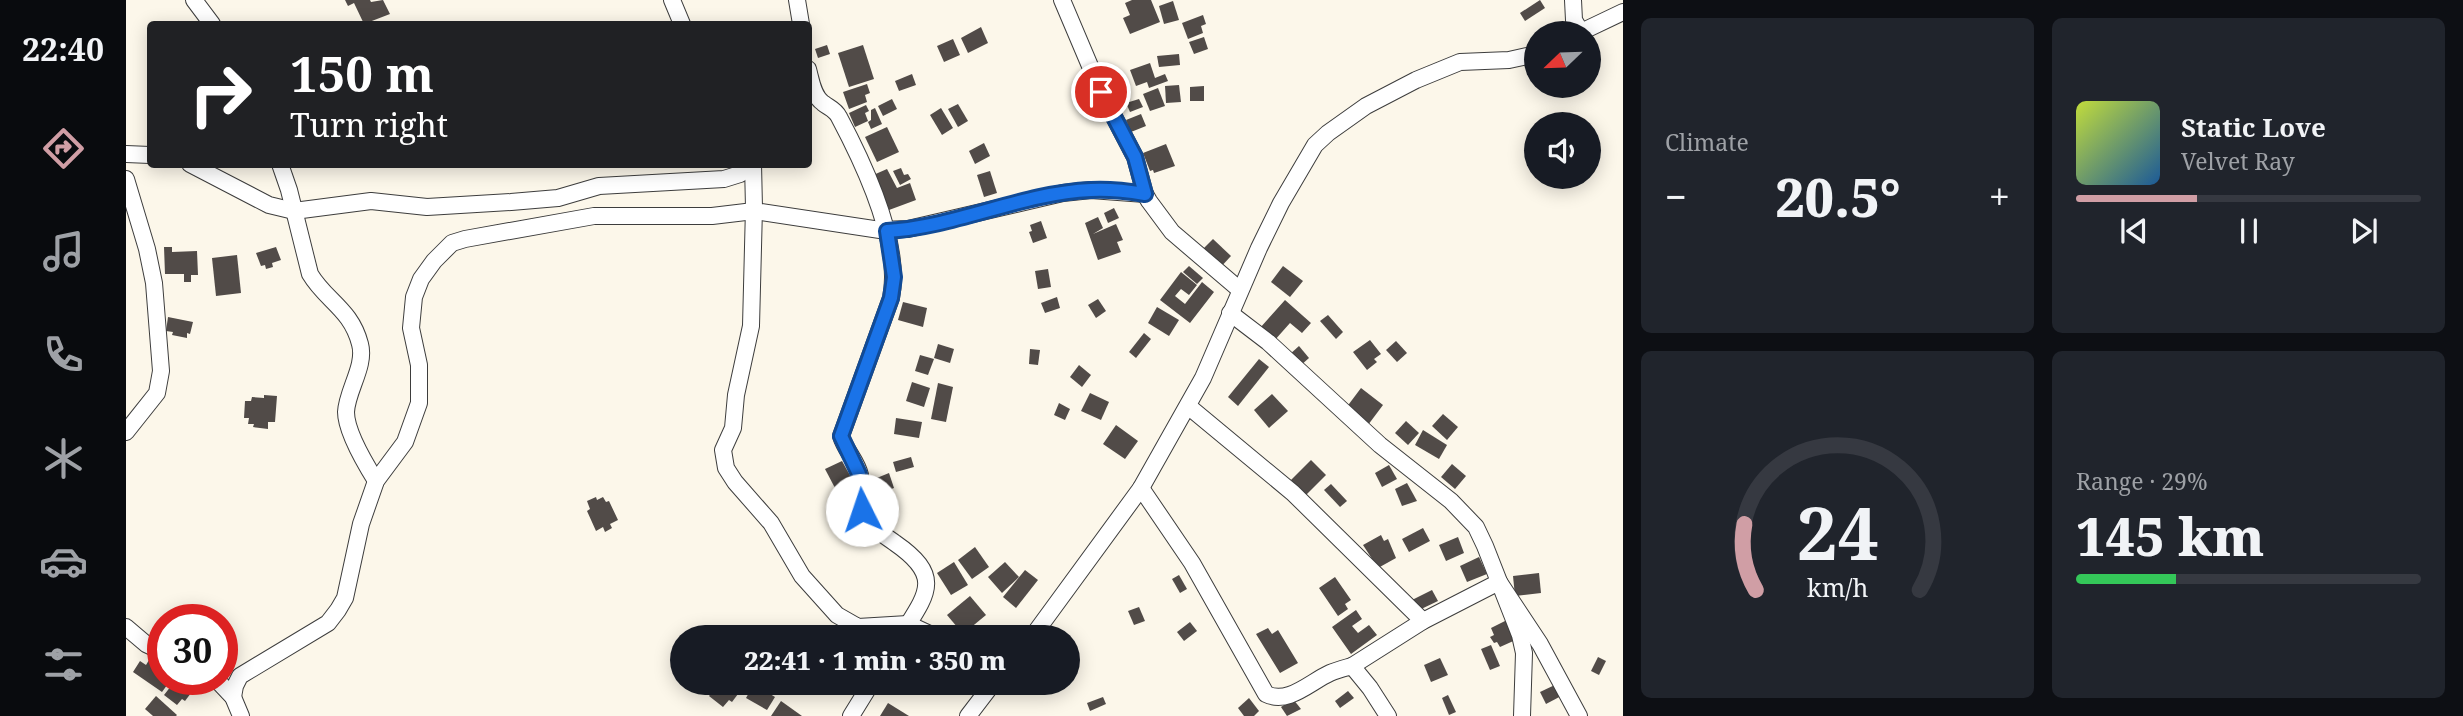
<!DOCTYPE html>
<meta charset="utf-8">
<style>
body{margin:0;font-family:"Noto Serif",serif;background:#20242c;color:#f1f3f6;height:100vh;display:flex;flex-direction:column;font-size:26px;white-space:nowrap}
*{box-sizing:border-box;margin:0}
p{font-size:23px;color:#9ea1a6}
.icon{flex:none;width:38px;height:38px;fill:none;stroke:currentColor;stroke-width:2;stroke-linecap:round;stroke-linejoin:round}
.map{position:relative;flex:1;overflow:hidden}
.drawer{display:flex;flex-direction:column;gap:18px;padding:18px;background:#0d0f14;width:840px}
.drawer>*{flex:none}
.guide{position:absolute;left:21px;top:21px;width:665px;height:147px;border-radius:7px;box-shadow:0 4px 18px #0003;background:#202124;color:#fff;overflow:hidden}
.needle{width:46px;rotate:247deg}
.tools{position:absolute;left:1398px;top:21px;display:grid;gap:14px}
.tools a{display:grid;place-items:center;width:77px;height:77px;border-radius:50%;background:#171b24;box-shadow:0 4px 18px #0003;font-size:35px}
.speed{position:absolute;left:21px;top:604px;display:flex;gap:14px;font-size:35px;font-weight:700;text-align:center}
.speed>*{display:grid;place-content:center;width:91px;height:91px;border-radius:50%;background:#171b24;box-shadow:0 4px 18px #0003;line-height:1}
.speed .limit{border:10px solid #d22;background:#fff;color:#111}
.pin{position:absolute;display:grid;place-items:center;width:60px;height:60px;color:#fff;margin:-30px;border:4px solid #fff;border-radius:50%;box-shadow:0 2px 7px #0007}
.me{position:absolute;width:77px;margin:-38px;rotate:356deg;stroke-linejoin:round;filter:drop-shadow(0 0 5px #0008)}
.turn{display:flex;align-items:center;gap:24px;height:147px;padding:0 28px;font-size:32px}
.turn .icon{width:91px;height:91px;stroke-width:2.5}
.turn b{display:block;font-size:49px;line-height:60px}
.big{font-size:52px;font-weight:800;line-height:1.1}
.drawer .widget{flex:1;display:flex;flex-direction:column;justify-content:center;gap:10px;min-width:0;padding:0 24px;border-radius:10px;background:#20242c}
.drawer .dial{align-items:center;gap:0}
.dial svg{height:182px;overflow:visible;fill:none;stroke:#363941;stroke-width:7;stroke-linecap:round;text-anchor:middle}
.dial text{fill:#f1f3f6;stroke:none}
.song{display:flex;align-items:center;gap:21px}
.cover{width:84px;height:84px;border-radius:10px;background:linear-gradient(135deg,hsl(70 70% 55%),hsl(210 70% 35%))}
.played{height:7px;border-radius:4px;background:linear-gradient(90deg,#d09ea5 35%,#363941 35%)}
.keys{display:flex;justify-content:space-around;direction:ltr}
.heat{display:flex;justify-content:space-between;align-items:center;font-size:38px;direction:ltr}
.charge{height:10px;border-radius:5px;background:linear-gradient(90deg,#34c759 29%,#363941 0)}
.drawer .tiles{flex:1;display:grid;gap:18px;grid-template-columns:repeat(2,1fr)}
.trip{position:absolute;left:544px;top:625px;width:410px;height:70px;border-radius:35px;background:#171b24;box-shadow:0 4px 18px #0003;font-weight:800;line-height:70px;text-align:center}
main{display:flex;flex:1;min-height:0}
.menu{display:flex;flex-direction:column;width:126px;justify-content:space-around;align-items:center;background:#090b0e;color:#9ea1a6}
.menu .icon{width:49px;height:49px}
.menu .on{color:#d09ea5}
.menu b{font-size:32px;color:#f1f3f6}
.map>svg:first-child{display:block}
.building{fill:#514b48}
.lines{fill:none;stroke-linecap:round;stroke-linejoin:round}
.street-casing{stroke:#3d3d3d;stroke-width:18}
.street{stroke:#fff;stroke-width:16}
.route-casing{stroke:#114b97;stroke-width:18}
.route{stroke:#1a73e8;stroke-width:12}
</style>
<main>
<nav class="menu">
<b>22:40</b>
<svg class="icon on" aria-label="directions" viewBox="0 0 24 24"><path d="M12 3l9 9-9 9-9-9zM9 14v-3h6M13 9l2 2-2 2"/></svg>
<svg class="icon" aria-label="music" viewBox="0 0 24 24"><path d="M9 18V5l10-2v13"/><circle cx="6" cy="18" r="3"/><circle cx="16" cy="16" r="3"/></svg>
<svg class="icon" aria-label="phone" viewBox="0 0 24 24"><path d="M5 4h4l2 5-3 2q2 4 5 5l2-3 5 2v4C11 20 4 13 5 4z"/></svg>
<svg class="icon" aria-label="climate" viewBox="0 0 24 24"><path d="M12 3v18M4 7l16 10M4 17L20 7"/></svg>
<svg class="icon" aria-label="car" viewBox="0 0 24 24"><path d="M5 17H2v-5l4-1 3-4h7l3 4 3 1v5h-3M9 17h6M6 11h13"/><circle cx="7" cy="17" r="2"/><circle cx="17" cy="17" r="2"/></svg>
<svg class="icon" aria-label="filters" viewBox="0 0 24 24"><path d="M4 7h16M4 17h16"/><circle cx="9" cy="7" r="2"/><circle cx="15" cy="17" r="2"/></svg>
</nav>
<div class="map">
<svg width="1497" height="716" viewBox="0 0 1497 716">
<rect width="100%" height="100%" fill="#fcf7ea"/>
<g class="building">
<path d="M219,0H244L245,2L257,0L264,14L238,24L228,3L222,6Z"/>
<path d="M1006,0H1025L1034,22L1004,34L997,18L1004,15L999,3Z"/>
<path d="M1414,0L1419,8L1399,21L1394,13Z"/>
<path d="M1047,1L1053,20L1038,24L1033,6Z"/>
<path d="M1077,15L1080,24L1075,26L1077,33L1062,39L1056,23Z"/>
<path d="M855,27L862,43L842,53L835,38Z"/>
<path d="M1078,37L1082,49L1068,54L1063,42Z"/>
<path d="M827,39L834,55L818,62L811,46Z"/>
<path d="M701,45L704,54L692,58L689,49Z"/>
<path d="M737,45L748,79L723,87L712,53Z"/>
<path d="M1053,54L1054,65L1033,67L1031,56Z"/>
<path d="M1024,63L1029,78L1039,74L1042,81L1023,88L1021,82L1010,86L1004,70Z"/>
<path d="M786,74L790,85L773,91L769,81Z"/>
<path d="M741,84L744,93L739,95L741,102L723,109L717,92Z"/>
<path d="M1053,85L1055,102L1040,103L1039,86Z"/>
<path d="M1078,86V101H1064V87Z"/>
<path d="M1032,88L1039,106L1024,111L1017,94Z"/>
<path d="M766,99L771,109L757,116L752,106Z"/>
<path d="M1013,99L1017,107L1004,112L1000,103Z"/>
<path d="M832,104L842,121L832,127L822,109Z"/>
<path d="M740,105L743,111L739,113L742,121L729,127L723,113Z"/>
<path d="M749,108L756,124L745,129L742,122L745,120V110Z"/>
<path d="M815,108L827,128L816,135L804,115Z"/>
<path d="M1015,114L1020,126L1005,132L1000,120Z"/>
<path d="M761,127L773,152L751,162L739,137Z"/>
<path d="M858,143L864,156L849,164L843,151Z"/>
<path d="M1040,144L1049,166L1028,173L1027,170L1024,171L1017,153Z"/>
<path d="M775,168L778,175L782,174L785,179L774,185L767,171Z"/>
<path d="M761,169L771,188L784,183L790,200L763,210L757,193L749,196L745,176Z"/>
<path d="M864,171L871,193L858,197L851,175Z"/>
<path d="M988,208L993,218L982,223L978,213Z"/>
<path d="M972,217L977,228L967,234L990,224L997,240L991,242L995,252L972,260L959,223Z"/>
<path d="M915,221L921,238L907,243L903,232L906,231L904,225Z"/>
<path d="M1087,239L1105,256L1092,270L1074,252Z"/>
<path d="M38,247H46V252L71,251L72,275H65V282H58V274H39Z"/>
<path d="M150,247L155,260L146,263L147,267L140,269L139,265L135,266L130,253Z"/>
<path d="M111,255L115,293L90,296L86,258Z"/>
<path d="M1063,266L1077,278L1071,284L1057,272Z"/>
<path d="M1157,266L1177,281L1164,297L1145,282Z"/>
<path d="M922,269L925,287L912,289L909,271Z"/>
<path d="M1055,272L1071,285L1063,295L1055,289L1049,296L1059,304L1073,286L1077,289L1073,286L1076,282L1088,292L1064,323L1034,300Z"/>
<path d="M931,297L934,308L919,313L915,303Z"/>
<path d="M972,299L980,311L970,318L962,305Z"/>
<path d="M1159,300L1185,323L1176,333L1164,323L1148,341L1134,328Z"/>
<path d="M777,302L801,308L797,327L772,320Z"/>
<path d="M1031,307L1053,320L1043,336L1022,323Z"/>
<path d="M1202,315L1217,332L1210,339L1194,321Z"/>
<path d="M42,317L67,322L64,334L61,333V338L46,335L47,332L40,331Z"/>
<path d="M1018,333L1025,339L1010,358L1003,352Z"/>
<path d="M1244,340L1255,354L1248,359L1251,362L1241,370L1227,352Z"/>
<path d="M1270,341L1281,353L1271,362L1260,350Z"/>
<path d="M812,344L828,349L824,363L808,358Z"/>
<path d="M1173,346L1183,358L1174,366L1163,355Z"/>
<path d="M904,349L914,350L912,365L903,364Z"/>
<path d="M794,355L808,359L802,375L789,371Z"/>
<path d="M1133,359L1143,367L1112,406L1102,397Z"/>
<path d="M953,365L965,375L956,387L944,377Z"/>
<path d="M786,382L804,388L798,407L780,401Z"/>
<path d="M812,383L827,387L820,422L805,419Z"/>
<path d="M1235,388L1257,405L1242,425L1220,408Z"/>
<path d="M964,393L983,402L975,420L955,411Z"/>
<path d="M1146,394L1162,411L1143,428L1128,410Z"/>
<path d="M138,395L151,396L149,422H142V429L127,427L128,424H122L123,418H118L119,401H125L126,397L138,398Z"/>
<path d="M933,403L944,409L939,420L928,415Z"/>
<path d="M1317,414L1332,427L1321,440L1306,426Z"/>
<path d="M770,418L796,422L793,438L768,434Z"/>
<path d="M1280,421L1293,433L1282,445L1269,433Z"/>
<path d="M990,425L1012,441L999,459L977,444Z"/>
<path d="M1297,430L1321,445L1313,459L1289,445Z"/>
<path d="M785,457L788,467L770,472L767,462Z"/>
<path d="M1185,460L1200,475L1180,495L1165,480Z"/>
<path d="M716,461L726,479L709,488L699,469Z"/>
<path d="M1326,464L1340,476L1329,489L1315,477Z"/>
<path d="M1263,465L1271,479L1256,487L1249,473Z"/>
<path d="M763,473L768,488L751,494L746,480Z"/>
<path d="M1281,483L1291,501L1276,506L1269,489Z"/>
<path d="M1205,484L1221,501L1214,507L1198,490Z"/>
<path d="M470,497L471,500L477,497L480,502L483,501L492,520L484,524L486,528L479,532L477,527L470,531L461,511L464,509L461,501Z"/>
<path d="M1297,528L1304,541L1283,552L1276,539Z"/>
<path d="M1255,535L1258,541L1262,539L1270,558L1252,568L1237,545Z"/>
<path d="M1332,537L1338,553L1320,561L1313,545Z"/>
<path d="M849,547L863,567L846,579L832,560Z"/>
<path d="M1353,557L1361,574L1341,582L1334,566Z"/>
<path d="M828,562L842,585L825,595L811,573Z"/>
<path d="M879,562L893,577L876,593L862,577Z"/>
<path d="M899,570L912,580L890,608L877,597Z"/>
<path d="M1413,573L1415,593L1389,596L1387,576Z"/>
<path d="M1053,575L1061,589L1054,593L1046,579Z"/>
<path d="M1209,577L1225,600L1219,604L1222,609L1212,616L1193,588Z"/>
<path d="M1306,590L1312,601L1291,611L1286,600Z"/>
<path d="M844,596L860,615L837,634L821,615Z"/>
<path d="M1013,607L1019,621L1008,625L1002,611Z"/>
<path d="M1230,610L1236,619L1226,626L1232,633L1243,625L1251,635L1225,654L1206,627Z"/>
<path d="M1383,619L1394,638L1374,647L1371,642L1368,643L1364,637L1368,635L1365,628Z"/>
<path d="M1064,622L1071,631L1058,641L1051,632Z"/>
<path d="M1142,628L1146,634L1152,630L1172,663L1154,673L1130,634Z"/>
<path d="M1365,645L1374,666L1364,670L1355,649Z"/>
<path d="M1472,657L1480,661L1473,675L1465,671Z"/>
<path d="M1314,658L1322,675L1305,682L1298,665Z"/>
<path d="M23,660L37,669V679L44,681L36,692L7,672L14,661L20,665Z"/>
<path d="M49,681L65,693L59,701L56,699L51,705L38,695Z"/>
<path d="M594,682H605L612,688L609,692L612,694L606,702L603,700L597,707L583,696Z"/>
<path d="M1433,683L1439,694L1420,704L1414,692Z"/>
<path d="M628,684L649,697L641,710L620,698Z"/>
<path d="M1222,691L1228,698L1214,708L1209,701Z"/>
<path d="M1322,695L1330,712L1323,715L1316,698Z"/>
<path d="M30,696L51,715L50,716H27L19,709Z"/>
<path d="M977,697L980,704L964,711L961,703Z"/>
<path d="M1123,698L1133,711L1128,716H1118L1112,708Z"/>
<path d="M1167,699L1175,709L1161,716L1155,707Z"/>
<path d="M655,701L676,716H645Z"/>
<path d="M762,703L783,716H754Z"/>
</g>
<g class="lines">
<g class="street-casing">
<g id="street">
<path d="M68,0L86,24"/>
<path d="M546,0L556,24"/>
<path d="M671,0L675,24"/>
<path d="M936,0L975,92L1009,157L1019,194L1023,201L1046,232L1114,290"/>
<path d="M1447,0L1448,20L1455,32"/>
<path d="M1453,33L1497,12"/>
<path d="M682,69C685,80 687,96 697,103C703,108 709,109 713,117C738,164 776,245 765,298L715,436C719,450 731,461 734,475C736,491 731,503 740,518C747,529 758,535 769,543C818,577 801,594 774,637"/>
<path d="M0,154L24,155"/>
<path d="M64,164L143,205L168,211L245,201L301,207L385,202L432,198L473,186L598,179L614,174L627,166"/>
<path d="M154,164L163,190L184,274C200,301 225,309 234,344C240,366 221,390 220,412C220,431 240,465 250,481"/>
<path d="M627,164L628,208L625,326L610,395L607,428L597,450L600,468L609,482L645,523L676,576L711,615L732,627L782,624L810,637"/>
<path d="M0,179L21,249L28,283L35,371L31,393L0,432"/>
<path d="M1104,313L1142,342L1254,445L1325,501L1350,527L1359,546L1394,635L1398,653L1396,716"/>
<path d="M1062,406L1167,493L1297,621"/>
<path d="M1015,488L1066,563L1140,694C1162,705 1184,682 1204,673C1211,670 1219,668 1226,666L1244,688L1262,716"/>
<path d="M0,627L20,644L37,652"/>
<path d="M906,637L1015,488L1077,378L1133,248L1155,203L1189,145L1202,133L1240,106L1290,80L1334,62L1383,60L1410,54"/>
<path d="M1226,666L1297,621L1373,582L1414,644L1453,716"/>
<path d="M90,679L107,697L115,716"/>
<path d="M107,697L109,686L114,676L202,623L212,610L219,598L235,524L250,481L279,442L293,403V365L285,328L288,297L295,279L308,261L326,243L339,239L468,216H586L628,211L754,230L782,229L937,193L965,190L1019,194"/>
<path d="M725,716L746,682"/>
<path d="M842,716L868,682"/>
</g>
</g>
<use href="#street" class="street"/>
</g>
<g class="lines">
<g class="route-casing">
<path id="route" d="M736,510L733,497V474L715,436L765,298L768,277L761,231C830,227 895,193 965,190C983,189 1001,191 1019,194L1009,157L975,92"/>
</g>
<use href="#route" class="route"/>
</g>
</svg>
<div class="tools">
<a><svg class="needle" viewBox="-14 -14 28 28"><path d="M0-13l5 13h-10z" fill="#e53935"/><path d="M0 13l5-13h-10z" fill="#9ea1a6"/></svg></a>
<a><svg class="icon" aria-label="sound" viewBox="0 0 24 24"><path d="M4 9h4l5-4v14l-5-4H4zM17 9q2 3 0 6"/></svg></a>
</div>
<div class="speed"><div class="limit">30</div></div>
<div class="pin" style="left:975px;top:92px;background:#d93025"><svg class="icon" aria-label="arrive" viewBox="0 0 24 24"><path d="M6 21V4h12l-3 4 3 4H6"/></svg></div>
<svg class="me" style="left:736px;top:510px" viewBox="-20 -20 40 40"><circle r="19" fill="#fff"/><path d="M0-13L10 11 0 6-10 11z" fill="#1a73e8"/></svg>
<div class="trip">22:41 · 1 min · 350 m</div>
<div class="guide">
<div class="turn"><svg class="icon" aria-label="right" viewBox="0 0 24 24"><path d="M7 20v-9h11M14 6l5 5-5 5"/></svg><div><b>150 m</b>Turn right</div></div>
</div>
</div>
<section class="drawer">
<div class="tiles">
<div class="widget"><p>Climate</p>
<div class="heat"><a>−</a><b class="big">20.5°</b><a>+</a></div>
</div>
<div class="widget">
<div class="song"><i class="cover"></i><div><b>Static Love</b><p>Velvet Ray</p></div></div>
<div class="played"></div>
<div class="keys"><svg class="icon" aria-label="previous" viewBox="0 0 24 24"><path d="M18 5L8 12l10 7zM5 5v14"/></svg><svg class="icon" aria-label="pause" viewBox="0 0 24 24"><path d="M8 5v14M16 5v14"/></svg><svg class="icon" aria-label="next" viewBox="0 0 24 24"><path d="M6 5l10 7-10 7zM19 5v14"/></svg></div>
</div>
<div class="widget dial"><svg viewBox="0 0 100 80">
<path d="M14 69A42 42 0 1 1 86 69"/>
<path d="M14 69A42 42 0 0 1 9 40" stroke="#d09ea5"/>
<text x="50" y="56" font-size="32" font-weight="700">24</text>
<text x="50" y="72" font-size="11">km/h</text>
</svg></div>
<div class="widget"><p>Range · 29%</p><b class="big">145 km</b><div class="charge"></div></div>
</div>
</section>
</main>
